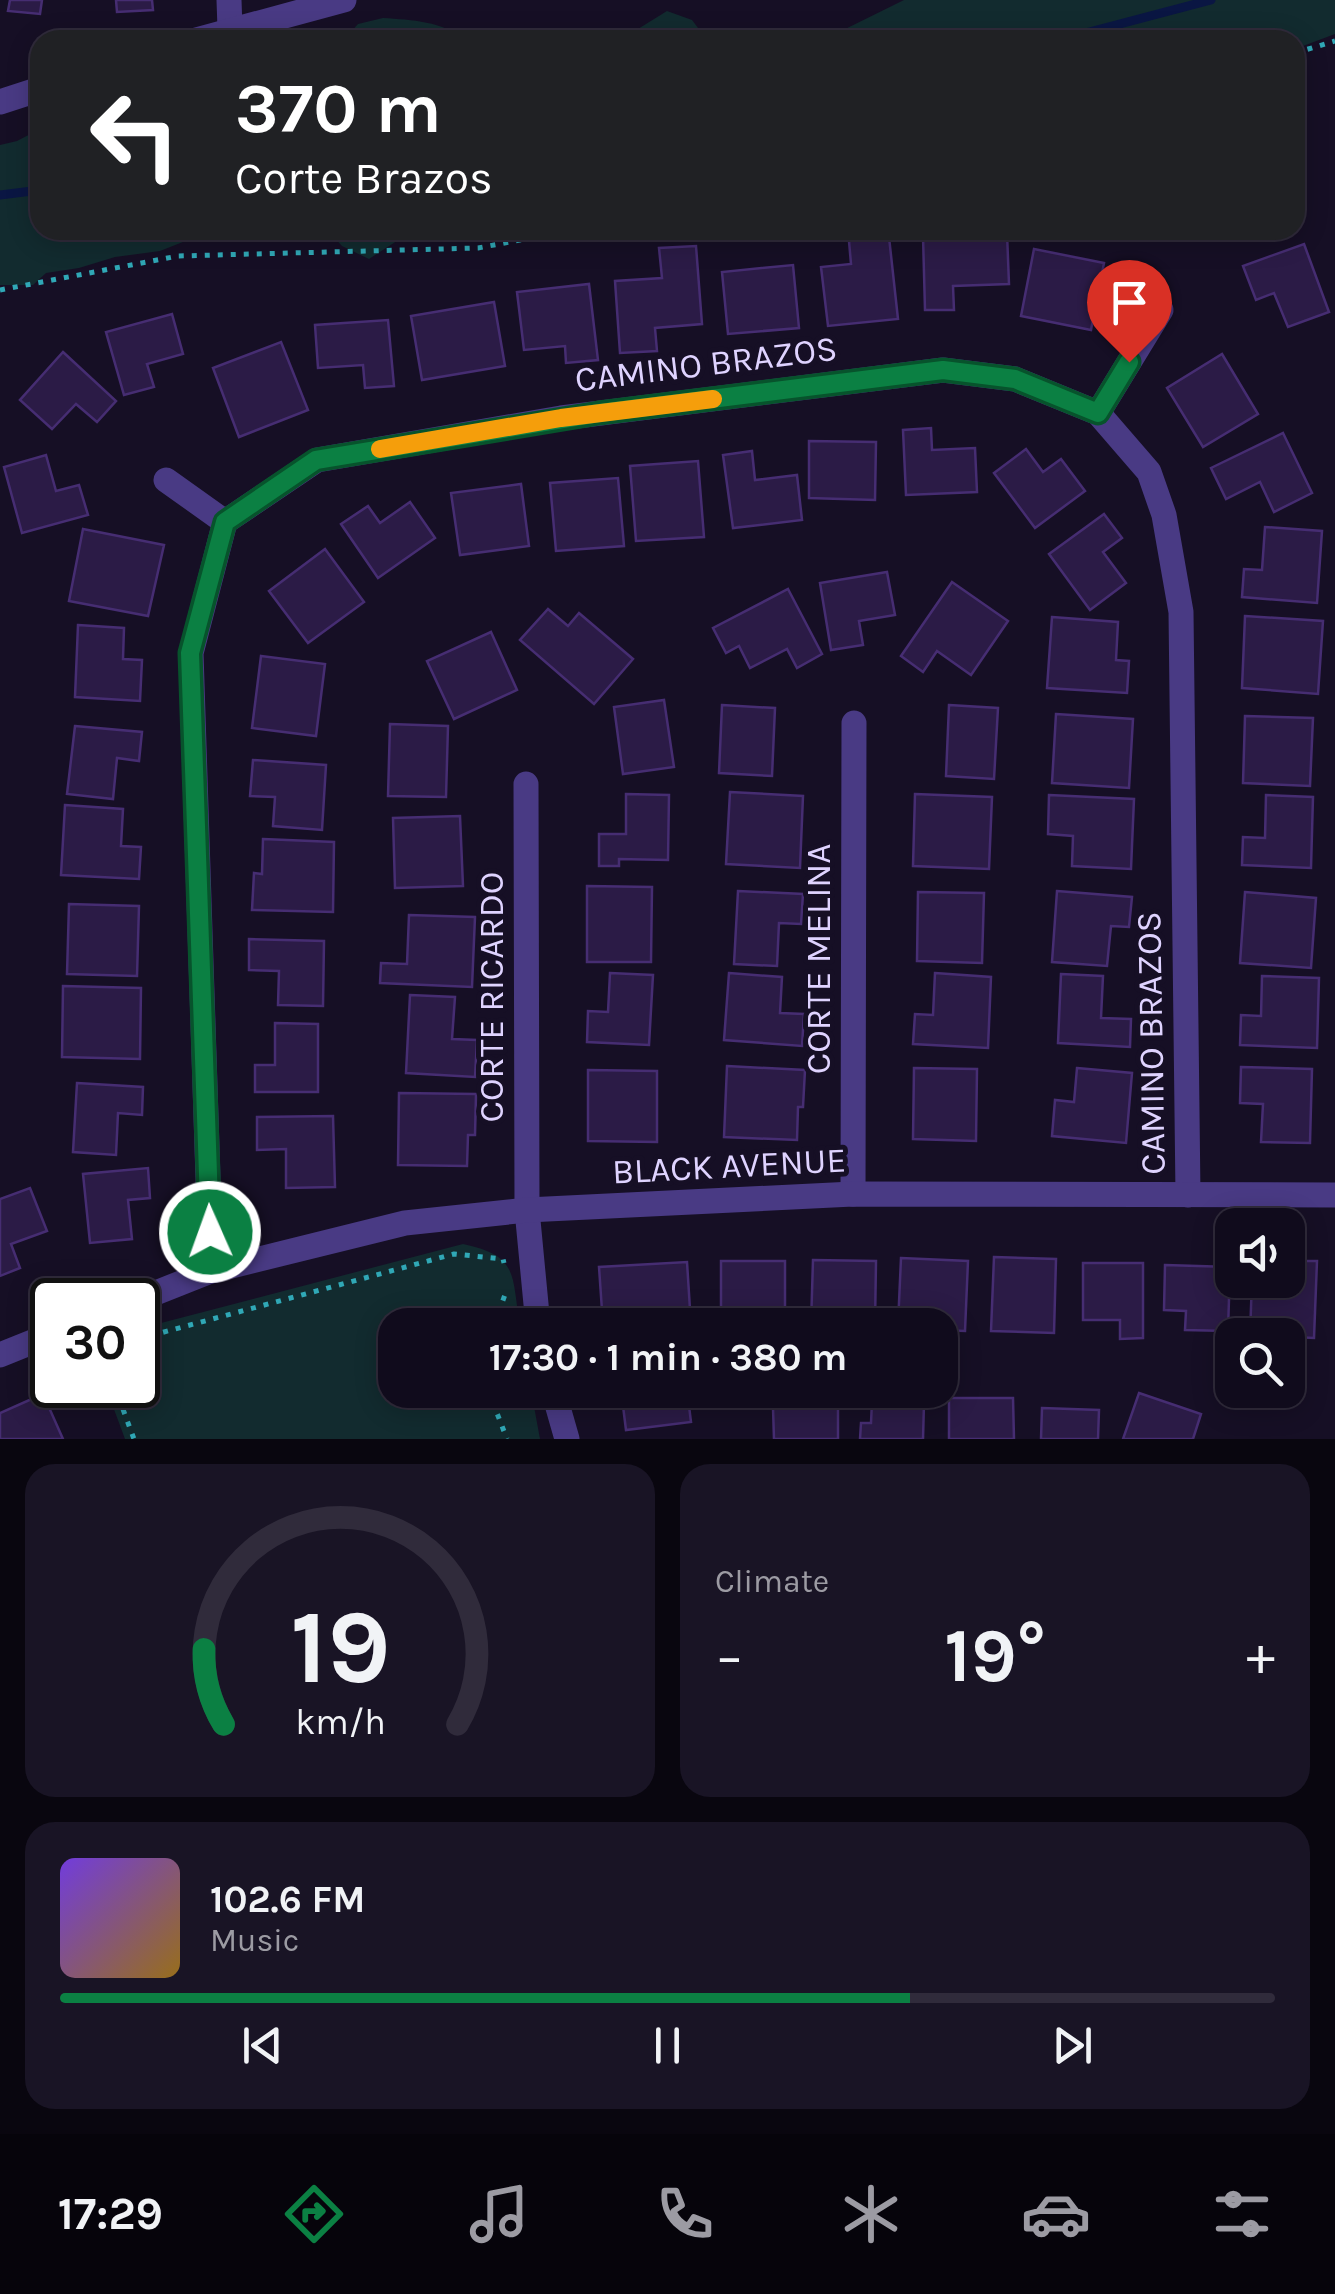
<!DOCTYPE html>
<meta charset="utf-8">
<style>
body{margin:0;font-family:Karla,sans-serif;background:#191425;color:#f1f3f6;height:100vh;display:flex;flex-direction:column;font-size:38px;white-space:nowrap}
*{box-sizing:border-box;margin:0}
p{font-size:32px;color:#9c9ba3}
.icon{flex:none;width:55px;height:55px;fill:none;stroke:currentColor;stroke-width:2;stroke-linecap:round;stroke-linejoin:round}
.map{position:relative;height:1439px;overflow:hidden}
.sheet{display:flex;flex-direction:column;gap:25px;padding:25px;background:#09060f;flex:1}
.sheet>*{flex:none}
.banner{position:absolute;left:30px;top:30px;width:1275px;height:210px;border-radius:30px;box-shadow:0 5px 25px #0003,0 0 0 2px #302b3b;background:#202124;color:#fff;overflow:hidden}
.controls{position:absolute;left:1215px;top:1208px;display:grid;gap:20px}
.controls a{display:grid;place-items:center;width:90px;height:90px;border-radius:20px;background:#100b1c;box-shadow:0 5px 25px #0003,0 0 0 2px #302b3b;font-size:50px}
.speed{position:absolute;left:30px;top:1278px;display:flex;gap:20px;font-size:50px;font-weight:700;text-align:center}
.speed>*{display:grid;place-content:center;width:130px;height:130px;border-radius:50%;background:#100b1c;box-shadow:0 5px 25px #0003,0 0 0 2px #302b3b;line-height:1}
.speed .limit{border:5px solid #111;border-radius:15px;background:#fff;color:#111}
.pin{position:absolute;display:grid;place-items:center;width:85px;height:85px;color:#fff;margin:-102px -42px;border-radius:50% 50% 50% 0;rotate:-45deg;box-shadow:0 0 10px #0007}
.pin .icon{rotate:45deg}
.me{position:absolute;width:110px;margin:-55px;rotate:358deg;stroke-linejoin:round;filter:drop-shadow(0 0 8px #0008)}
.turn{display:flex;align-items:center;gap:35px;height:210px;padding:0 40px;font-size:45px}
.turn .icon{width:130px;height:130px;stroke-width:2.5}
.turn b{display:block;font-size:70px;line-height:85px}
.big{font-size:75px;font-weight:700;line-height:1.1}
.sheet .card{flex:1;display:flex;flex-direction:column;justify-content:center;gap:15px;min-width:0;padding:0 35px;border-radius:30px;background:#191425}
.sheet .dial{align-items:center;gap:0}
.dial svg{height:260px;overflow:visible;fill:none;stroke:#302b3b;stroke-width:7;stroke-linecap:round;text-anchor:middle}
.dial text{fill:#f1f3f6;stroke:none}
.song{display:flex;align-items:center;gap:30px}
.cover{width:120px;height:120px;border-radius:15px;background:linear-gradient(135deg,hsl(260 70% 55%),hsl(40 70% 35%))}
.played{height:10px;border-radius:5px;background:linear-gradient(90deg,#0b8043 70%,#302b3b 70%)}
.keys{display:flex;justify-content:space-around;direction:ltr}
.heat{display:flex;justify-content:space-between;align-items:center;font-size:55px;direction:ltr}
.sheet .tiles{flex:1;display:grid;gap:25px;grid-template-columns:1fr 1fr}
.card:last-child{grid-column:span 2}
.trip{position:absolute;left:378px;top:1308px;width:580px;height:100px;border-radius:30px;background:#100b1c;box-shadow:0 5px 25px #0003,0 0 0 2px #302b3b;font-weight:700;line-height:100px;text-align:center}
.tab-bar{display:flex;height:160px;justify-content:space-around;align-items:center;background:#06040b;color:#9c9ba3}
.tab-bar .icon{width:70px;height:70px}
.tab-bar .current{color:#0b8043}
.tab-bar b{font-size:45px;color:#f1f3f6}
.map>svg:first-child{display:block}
.green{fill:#122b2f}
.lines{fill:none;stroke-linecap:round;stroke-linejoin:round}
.stream{stroke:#0a1643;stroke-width:9}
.building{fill:#2b1b46;stroke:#462d72;stroke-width:2.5}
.path{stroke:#30a8b6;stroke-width:5;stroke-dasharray:5 8;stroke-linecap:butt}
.minor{stroke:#493a84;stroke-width:25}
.route-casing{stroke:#07532c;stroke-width:25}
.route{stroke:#0b8043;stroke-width:18}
.slow{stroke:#f59e0b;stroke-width:18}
.labels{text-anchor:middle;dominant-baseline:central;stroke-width:10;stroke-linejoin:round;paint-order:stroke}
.street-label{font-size:35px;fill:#dfd3ff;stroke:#160f25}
</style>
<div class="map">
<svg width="1335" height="1439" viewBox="0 0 1335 1439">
<rect width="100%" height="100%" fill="#160f25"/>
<g class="green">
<path d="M904,0H1335V34L1295,49V40H823Z"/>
<path d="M667,11L692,20L707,40H630L638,29Z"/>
<path d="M383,18C412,20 442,21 466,40H344L358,24Z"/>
<path d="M40,129V230H463L406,235L369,259L342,246L329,232L296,238L228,235L193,238L160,251L115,257L79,268L46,273L33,285H0V145L17,141Z"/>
<path d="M463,1244C520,1256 511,1275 520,1325H395V1390H531L540,1439H125L105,1385H138V1329Z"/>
</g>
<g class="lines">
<g class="stream">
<path d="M1059,40L1211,0"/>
<path d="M0,195L40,190"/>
</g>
</g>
<g class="building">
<path d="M10,0H42L40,14L8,11Z"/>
<path d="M116,0H152L153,10L117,12Z"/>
<path d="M1007,233L1009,284L953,286L954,310H925L923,236Z"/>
<path d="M889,237L898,319L828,326L821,267L851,264L849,241Z"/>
<path d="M1304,244L1329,312L1288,327L1274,293L1256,300L1243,266Z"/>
<path d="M696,246L702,324L655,328L657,351L620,353L615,281L662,278L659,248Z"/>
<path d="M1034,249L1104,263L1091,330L1021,316Z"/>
<path d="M793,265L799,328L728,334L722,272Z"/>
<path d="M589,284L598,360L566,363L565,346L524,350L517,292Z"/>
<path d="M494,302L505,366L422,380L411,316Z"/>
<path d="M172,314L183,354L147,364L154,387L124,395L106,332Z"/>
<path d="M388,320L394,386L365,388L363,365L318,368L315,325Z"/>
<path d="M281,342L308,410L239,437L213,368Z"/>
<path d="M63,352L116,401L97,422L76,404L52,429L20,400Z"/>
<path d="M1222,354L1258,414L1203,447L1167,388Z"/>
<path d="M931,428L932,450L975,448L977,492L906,495L903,430Z"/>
<path d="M1283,433L1312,493L1274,512L1260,482L1226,499L1211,468Z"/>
<path d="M809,441L876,442L875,500L809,498Z"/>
<path d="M1026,449L1043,472L1061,459L1085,491L1035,528L994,473Z"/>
<path d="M752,451L755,480L797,475L802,520L733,528L723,455Z"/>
<path d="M46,455L56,491L79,485L88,515L22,533L4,467Z"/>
<path d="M698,461L704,537L636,541L630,466Z"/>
<path d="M618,478L624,546L556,551L550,483Z"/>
<path d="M521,484L529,546L460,555L451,493Z"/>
<path d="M410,502L435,538L378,578L341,524L368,506L380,523Z"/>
<path d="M1104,514L1122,538L1103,552L1126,583L1090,610L1049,554Z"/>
<path d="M1265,527L1322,531L1317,603L1242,597L1244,569L1262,570Z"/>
<path d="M83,529L164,545L148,616L69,601Z"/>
<path d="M325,549L364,602L308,643L269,591Z"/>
<path d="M887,572L895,615L859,621L863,645L831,650L820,583Z"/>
<path d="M952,582L1008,621L971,675L937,651L923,672L901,656Z"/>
<path d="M788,589L822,654L797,668L787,649L750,668L739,646L726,653L713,628Z"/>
<path d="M548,609L568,626L579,613L633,659L594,704L520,640Z"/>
<path d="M1245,616L1323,621L1318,694L1242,688Z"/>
<path d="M1052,617L1118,622L1116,660L1129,661L1127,693L1047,688Z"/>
<path d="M78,625L124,628L123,659L142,660L140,701L75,697Z"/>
<path d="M491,632L517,690L454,719L427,661Z"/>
<path d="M261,656L325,664L316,736L252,728Z"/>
<path d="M664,700L674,767L623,774L614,707Z"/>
<path d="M722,705L775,708L772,776L719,773Z"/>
<path d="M949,705L998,708L994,779L946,776Z"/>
<path d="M1056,714L1133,719L1129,788L1052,783Z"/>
<path d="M1245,716L1313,718L1310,786L1243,783Z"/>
<path d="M390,724L448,726L446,797L388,796Z"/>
<path d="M75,726L142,732L139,761L117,758L113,799L67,794Z"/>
<path d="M253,760L326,765L322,830L273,826L275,797L250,796Z"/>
<path d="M730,792L803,796L800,868L726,864Z"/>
<path d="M626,794L669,795L668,860L619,859V866H599V834H626Z"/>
<path d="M915,794L992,797L989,869L913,866Z"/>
<path d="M1049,795L1134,799L1131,869L1072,866L1073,836L1048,834Z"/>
<path d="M1266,795L1313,797L1311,868L1242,865L1243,837L1265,838Z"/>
<path d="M65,805L123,809L121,846L141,847L139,879L61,875Z"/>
<path d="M460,816L463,886L395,888L393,818Z"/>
<path d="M263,839L334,842L333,912L252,910L254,873L262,874Z"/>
<path d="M587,886L652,887L651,962H587Z"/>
<path d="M738,891L803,894L801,924L779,923L777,966L734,964Z"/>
<path d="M1057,891L1132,897L1129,927L1111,926L1107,966L1052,962Z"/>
<path d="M918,892L984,893L982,963L917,961Z"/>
<path d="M1245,892L1316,898L1311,968L1240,963Z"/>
<path d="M69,904L139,906L137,976L67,974Z"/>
<path d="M409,915L475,917L472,987L380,983L381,963L407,964Z"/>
<path d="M249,939L324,941L323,1006L278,1005L279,971L249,970Z"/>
<path d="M610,973L653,975L649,1045L587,1042L588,1011L608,1012Z"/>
<path d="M729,973L782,977L780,1013L804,1014L802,1046L724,1040Z"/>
<path d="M935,973L991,977L988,1048L913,1044L915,1014L933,1015Z"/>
<path d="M1061,974L1103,976L1101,1018L1131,1019L1130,1047L1058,1043Z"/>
<path d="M1262,976L1319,978L1317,1048L1240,1045L1241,1015L1261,1016Z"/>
<path d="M63,986L141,988L140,1059L62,1057Z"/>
<path d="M410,995L455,997L452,1039L477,1040L475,1077L406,1073Z"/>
<path d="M275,1023L318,1024V1092H255V1065H275Z"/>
<path d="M727,1066L805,1070L803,1107H798L797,1140L724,1137Z"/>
<path d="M1241,1067L1312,1069L1310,1143L1261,1142L1263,1104L1240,1103Z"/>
<path d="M914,1068L977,1069L976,1141L913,1139Z"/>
<path d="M1077,1068L1132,1073L1126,1143L1052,1136L1055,1100L1074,1102Z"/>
<path d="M588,1070L657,1071V1142L588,1141Z"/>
<path d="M77,1083L143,1087L142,1115L118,1113L116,1155L73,1152Z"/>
<path d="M399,1093L476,1094L475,1135H468L467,1166L398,1165Z"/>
<path d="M333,1116L335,1187L286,1188V1149L257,1150V1117Z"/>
<path d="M148,1168L150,1198L128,1200L132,1239L90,1243L83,1174Z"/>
<path d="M30,1188L47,1231L11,1244L20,1268L0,1276V1199Z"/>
<path d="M994,1257L1056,1259L1054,1333L991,1331Z"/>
<path d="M901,1258L968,1261L965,1331L940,1330V1325H898Z"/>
<path d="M813,1260L876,1261L875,1325H811Z"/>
<rect x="721" y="1261" width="64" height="64"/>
<path d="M1288,1261H1317L1314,1338L1250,1335L1252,1280H1288Z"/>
<path d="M687,1262L691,1325H603L599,1267Z"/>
<path d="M1083,1263H1143V1338L1120,1339V1320H1083Z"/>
<path d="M1165,1265L1230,1267L1228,1331L1185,1330L1186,1311L1164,1310Z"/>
<path d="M621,1390H687L691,1422L626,1430Z"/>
<path d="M1139,1393L1201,1414L1193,1439H1123Z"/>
<path d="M43,1394L63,1439H0V1413Z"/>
<path d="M949,1398H1013L1014,1439H949Z"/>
<path d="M872,1401L924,1403L923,1439H860L861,1423H871Z"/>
<path d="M838,1407V1439H774L773,1408Z"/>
<path d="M1042,1408L1099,1410L1098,1439H1041Z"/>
</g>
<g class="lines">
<g class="path">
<path d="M1295,53L1335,41"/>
<path d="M0,290L178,256L478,248L573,230"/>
<path d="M494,1325L507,1289"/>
<path d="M138,1339L454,1254L503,1259L504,1263"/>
<path d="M114,1385L134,1439"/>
<path d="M488,1390L507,1439"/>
</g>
<g class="minor">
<path d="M229,0L230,29"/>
<path d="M196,40L344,0"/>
<path d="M0,102L40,89"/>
<path d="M1098,413L1161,310"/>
<path d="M166,480L225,522"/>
<path d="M526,784L527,1210L538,1325"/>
<path d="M853,1194L854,723"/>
<path d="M211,1271L191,653L225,522L317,460L561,418L943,370L1015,379L1098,413L1149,472L1164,515L1181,612L1188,1195"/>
<path d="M138,1300L211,1271L405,1223L527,1210L853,1194L1335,1195"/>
<path d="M0,1355L52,1334"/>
<path d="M553,1390L567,1439"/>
</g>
</g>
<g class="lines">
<g class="route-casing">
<path id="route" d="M210,1232L190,653L225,522L316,460L599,413L943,370L1015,379L1098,413L1129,362"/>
</g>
<use href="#route" class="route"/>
<path class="slow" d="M380,449L561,418L713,399"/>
</g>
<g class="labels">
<g class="street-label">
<text transform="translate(706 364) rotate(-7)">CAMINO BRAZOS</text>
<text transform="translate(818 959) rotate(-90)">CORTE MELINA</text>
<text transform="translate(491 997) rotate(-90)">CORTE RICARDO</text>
<text transform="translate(1151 1043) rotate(-91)">CAMINO BRAZOS</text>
<text transform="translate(729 1166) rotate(-3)">BLACK AVENUE</text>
</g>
</g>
</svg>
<div class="controls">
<a><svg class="icon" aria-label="sound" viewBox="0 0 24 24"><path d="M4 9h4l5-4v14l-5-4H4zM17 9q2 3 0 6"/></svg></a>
<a><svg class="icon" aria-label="search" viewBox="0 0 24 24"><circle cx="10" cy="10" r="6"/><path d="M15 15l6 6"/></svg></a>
</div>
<div class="speed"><div class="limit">30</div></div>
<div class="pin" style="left:1129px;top:362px;background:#d93025"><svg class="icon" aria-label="arrive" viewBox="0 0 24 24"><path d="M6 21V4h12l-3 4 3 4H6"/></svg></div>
<svg class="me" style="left:210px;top:1232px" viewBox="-20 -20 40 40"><circle r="17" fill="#0b8043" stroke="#fff" stroke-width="3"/><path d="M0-11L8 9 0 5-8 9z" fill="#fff"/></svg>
<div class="trip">17:30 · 1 min · 380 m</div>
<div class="banner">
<div class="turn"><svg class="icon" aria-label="left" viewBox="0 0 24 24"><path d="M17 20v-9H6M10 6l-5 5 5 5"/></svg><div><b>370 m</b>Corte Brazos</div></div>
</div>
</div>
<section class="sheet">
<div class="tiles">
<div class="card dial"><svg viewBox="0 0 100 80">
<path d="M14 69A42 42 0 1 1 86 69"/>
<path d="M14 69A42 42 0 0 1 8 46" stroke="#0b8043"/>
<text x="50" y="56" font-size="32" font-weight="700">19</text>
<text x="50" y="72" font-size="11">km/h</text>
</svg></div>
<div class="card"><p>Climate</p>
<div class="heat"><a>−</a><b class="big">19°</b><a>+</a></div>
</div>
<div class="card">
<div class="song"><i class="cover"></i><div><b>102.6 FM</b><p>Music</p></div></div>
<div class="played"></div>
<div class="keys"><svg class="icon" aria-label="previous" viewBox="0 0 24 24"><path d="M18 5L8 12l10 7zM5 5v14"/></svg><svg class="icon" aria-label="pause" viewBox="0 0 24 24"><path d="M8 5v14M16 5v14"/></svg><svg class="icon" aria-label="next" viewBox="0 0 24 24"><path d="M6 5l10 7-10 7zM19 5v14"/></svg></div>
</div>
</div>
</section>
<nav class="tab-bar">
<b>17:29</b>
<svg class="icon current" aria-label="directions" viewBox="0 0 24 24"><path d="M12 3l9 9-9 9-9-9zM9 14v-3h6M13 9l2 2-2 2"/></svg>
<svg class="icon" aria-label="music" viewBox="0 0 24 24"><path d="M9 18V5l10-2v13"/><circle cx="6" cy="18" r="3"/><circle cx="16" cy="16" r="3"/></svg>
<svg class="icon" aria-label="phone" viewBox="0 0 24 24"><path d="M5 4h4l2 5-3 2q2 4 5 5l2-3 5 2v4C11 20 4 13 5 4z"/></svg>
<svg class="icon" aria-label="climate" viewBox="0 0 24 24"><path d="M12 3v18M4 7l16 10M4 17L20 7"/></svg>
<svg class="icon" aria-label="car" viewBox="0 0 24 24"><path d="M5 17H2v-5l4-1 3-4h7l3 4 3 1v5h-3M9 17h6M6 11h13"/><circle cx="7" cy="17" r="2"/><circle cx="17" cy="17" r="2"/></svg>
<svg class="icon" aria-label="filters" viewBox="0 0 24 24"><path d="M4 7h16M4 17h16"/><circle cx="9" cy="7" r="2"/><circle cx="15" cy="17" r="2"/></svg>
</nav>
